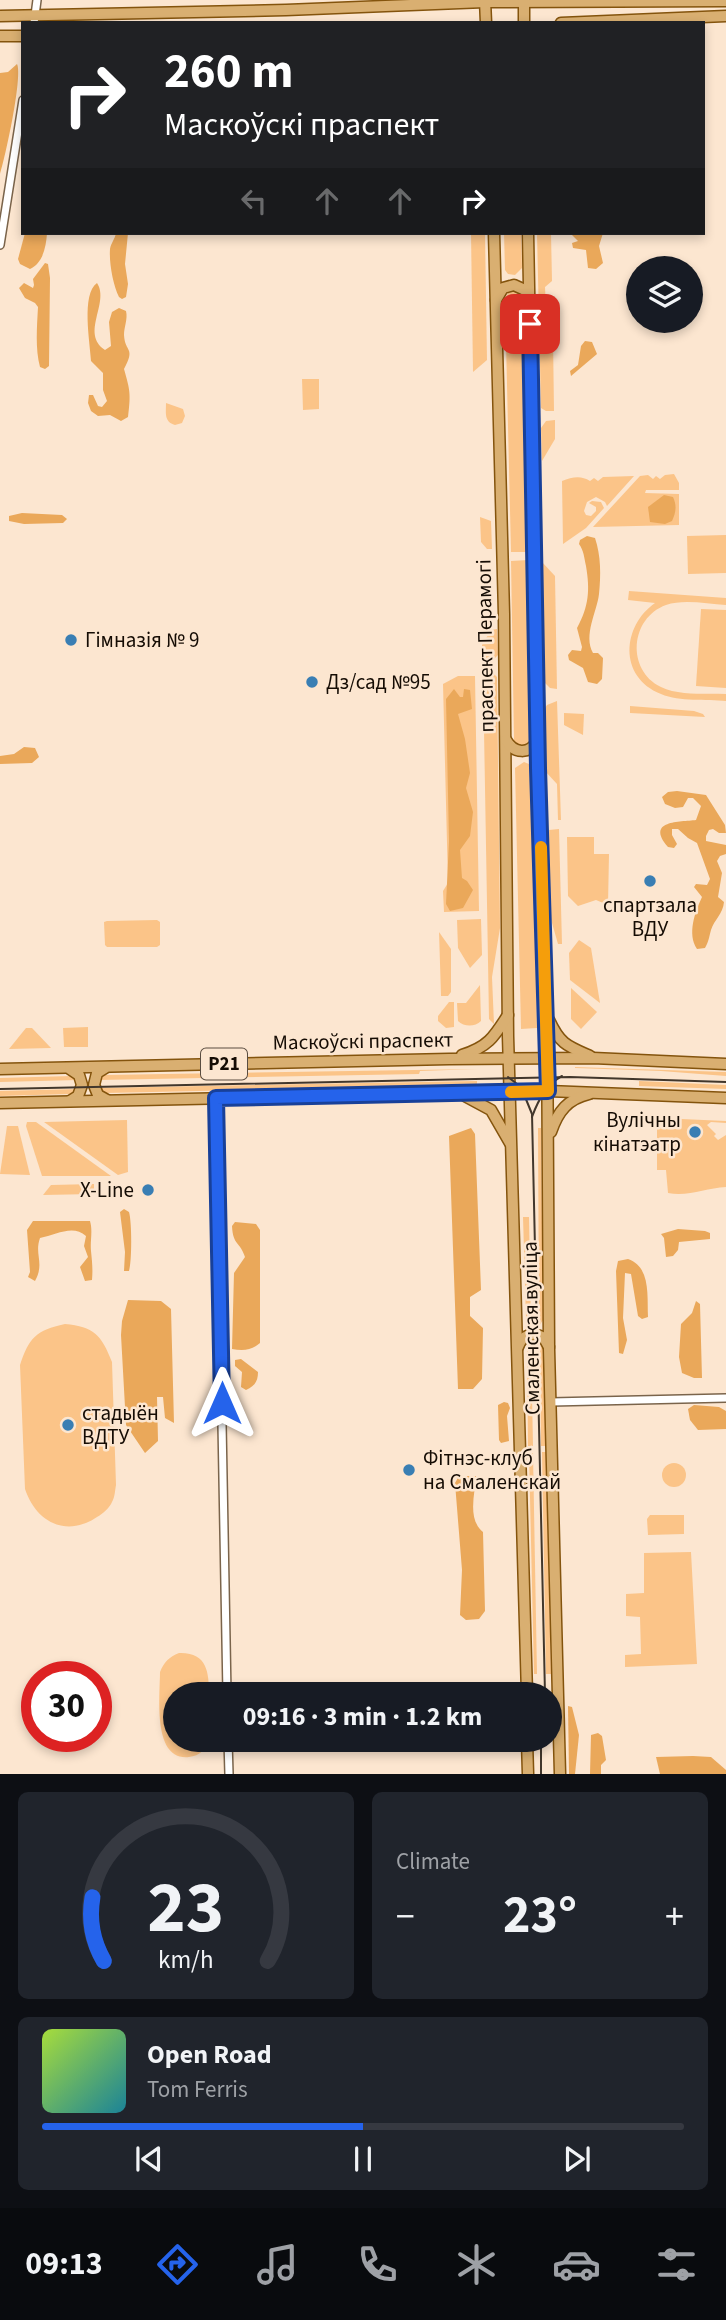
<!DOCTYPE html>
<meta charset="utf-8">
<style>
body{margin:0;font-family:"Source Sans 3",sans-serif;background:#20242c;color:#f1f3f6;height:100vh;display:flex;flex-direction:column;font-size:26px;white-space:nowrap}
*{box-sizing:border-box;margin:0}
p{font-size:23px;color:#9ea1a6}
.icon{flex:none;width:38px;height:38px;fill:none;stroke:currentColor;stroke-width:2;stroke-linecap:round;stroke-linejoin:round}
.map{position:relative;height:1774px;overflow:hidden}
.sheet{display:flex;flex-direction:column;gap:18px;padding:18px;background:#0d0f14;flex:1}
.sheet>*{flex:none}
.guide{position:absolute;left:21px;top:21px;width:684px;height:214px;border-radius:0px;box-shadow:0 4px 10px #0003;background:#202124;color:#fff;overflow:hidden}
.buttons{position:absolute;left:626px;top:256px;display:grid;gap:14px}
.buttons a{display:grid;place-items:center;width:77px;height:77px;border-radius:50%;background:#171b24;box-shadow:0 4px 10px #0003;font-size:35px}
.speed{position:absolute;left:21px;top:1661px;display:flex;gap:14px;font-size:35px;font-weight:700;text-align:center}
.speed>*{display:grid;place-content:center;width:91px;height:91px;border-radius:50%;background:#171b24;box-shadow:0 4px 10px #0003;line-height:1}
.speed .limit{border:10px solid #d22;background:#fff;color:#111}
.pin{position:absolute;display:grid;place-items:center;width:60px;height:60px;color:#fff;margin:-30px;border-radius:14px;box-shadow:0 4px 10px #0006}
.me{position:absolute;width:77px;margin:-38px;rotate:0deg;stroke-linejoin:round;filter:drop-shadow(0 0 5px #0008)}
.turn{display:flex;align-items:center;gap:24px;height:147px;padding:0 28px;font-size:32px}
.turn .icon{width:91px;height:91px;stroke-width:2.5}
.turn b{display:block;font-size:49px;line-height:60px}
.lanes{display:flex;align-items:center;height:66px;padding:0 28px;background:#0003;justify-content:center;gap:35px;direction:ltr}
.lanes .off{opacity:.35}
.big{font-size:52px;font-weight:700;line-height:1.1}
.sheet .card{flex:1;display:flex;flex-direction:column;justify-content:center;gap:10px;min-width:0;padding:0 24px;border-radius:10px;background:#20242c}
.sheet .dial{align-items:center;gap:0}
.dial svg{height:182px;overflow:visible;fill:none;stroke:#363941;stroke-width:7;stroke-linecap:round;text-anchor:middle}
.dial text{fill:#f1f3f6;stroke:none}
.song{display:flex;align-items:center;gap:21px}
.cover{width:84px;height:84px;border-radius:10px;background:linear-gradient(135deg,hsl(80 70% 55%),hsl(190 70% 35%))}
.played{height:7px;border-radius:4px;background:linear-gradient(90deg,#2563eb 50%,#363941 50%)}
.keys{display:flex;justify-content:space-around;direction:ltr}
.heat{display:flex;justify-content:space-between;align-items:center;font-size:38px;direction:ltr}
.sheet .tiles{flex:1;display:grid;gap:18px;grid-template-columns:1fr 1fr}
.card:last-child{grid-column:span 2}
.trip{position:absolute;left:163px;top:1682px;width:399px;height:70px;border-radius:35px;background:#171b24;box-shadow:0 4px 10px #0003;font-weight:700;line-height:70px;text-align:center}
.dock{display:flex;height:112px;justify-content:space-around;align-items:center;background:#090b0e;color:#9ea1a6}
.dock .icon{width:49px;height:49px}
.dock .on{color:#2563eb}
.dock b{font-size:32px;color:#f1f3f6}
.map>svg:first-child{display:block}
.green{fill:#fbc488}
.forest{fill:#eaa85a}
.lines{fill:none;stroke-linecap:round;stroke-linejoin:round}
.street-casing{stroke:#7a644b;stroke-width:10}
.primary-casing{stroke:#84540d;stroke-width:13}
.street{stroke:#fff;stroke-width:7}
.primary{stroke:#d9af71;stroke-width:10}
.tram{stroke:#42372c;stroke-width:2}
.route-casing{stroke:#184099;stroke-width:18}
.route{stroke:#2563eb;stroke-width:12}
.slow{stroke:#f59e0b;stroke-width:12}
.poi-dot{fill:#397eb3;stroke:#fce6d0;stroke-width:2.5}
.labels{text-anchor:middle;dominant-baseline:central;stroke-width:5;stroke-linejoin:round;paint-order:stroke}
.shield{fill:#fce6d0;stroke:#5a4d41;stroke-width:2}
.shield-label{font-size:19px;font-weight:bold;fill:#150c04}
.poi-label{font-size:21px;fill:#150c04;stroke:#fce6d0;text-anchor:start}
.street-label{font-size:21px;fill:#150c04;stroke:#fce6d0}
</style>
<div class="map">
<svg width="726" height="1774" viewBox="0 0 726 1774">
<rect width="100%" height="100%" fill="#fce6d0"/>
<g class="green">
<path d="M471,233H485L487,360L473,372Z"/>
<path d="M504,233H521L522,268L515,275L508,274L505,270Z"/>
<path d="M537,233H551L552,281L545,287L547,328L553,338L554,411H546L541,408Z"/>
<path d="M515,290L521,293L523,300L528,552H511L505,301L508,293Z"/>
<path d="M302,379H319V409L303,410Z"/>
<path d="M166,403L183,409L185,416L182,423L175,425C164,422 166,413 166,403Z"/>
<path d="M555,420V439L542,461L541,428L546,421Z"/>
<path d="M674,474L679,483V490H646L645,493L679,494V525L593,527L640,476L648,475L653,479L656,476L660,479L665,475Z"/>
<path d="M634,476L607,506L605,502L596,497L587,502L584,511L586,515L591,516L596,511V507L589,503L592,501L601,502L604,508L586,528L563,544L562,481C572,477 581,475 590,481L594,478L598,481L603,477Z"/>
<path d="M480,517L491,521L492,549H487L481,542Z"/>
<path d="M726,535V573L688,574L687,536Z"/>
<path d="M528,560L532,740L530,744L522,747L514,741L511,561Z"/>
<path d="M541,561L555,576L557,689L550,688L544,682Z"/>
<path d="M629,591L726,598V605C707,604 684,599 666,605C630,618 626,670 661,687C679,696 706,693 726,694V701C706,699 680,702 661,694C618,677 622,626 655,603L628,600Z"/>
<path d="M701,609L726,610V688L696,686Z"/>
<path d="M497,629L498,655L491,662H482V645L491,630Z"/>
<path d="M483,672H492L497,677L500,928L492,977L494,1024L489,1019Z"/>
<path d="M458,676H475L479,911L444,912L443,891L448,883L443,684Z"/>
<path d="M557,701L561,820H558L557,784L545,771L544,710L547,705Z"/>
<path d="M630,706L694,711L703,714L705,717L630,713Z"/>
<path d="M564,713L584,714L583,735L564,725Z"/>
<path d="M524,762L529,764L532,768L537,1028L521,1029L515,768Z"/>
<path d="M559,829L562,944H558L548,909L546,836L549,830Z"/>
<path d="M567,837H594V854H609L608,905L596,900L578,906L568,896Z"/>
<path d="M481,919L482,955L470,968L458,948L457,920Z"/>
<path d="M157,920L160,922V945L157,947H107L105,945L104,922L107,921Z"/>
<path d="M439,932L451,949V992L448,996H441Z"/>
<path d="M579,940L591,948L600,1003L570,980L569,953Z"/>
<path d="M480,985L481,1021C475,1027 464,1027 458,1021L457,1003H466Z"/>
<path d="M571,988L597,1012L581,1029L571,1019Z"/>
<path d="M449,1002H454V1027L446,1028L438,1021V1016Z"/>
<path d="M88,1027V1047H64L63,1028Z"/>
<path d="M26,1028H32L51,1048L9,1049Z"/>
<path d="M575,1067L726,1072V1076L661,1071L575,1068Z"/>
<path d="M478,1069L420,1071L419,1074L98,1080L105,1075Z"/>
<path d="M71,1076L78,1080L0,1082V1078Z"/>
<path d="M477,1081V1085L106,1093L98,1088Z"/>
<path d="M639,1081L726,1085V1089L639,1086Z"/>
<path d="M78,1089L70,1094L0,1096V1091Z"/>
<path d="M659,1118L726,1121V1123L711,1122L707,1125L716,1134L714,1136L718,1140L726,1135V1187C706,1188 688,1197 668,1193L666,1170H657V1122Z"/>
<path d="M127,1120L128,1172L118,1175L44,1122Z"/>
<path d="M27,1122H36L111,1176H42L26,1126Z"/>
<path d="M7,1126H18L30,1175L0,1174Z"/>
<path d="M538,1128H541L543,1320L539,1326Z"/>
<path d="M94,1184V1194L43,1195L51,1185Z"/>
<path d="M523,1217H529L531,1326L526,1318Z"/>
<path d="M65,1324C94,1327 101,1334 112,1362L116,1485C115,1490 115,1497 112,1502C110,1507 103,1514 97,1517C66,1538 36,1522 25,1489L20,1365C29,1338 36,1330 65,1324Z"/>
<path d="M531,1343L533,1446H528L527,1349Z"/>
<path d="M540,1344L544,1350L546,1446H541Z"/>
<path d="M542,1452H546L551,1674H546Z"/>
<path d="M529,1453H533L537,1674H534Z"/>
<circle cx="674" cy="1475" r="12"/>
<path d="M650,1515H684V1534L648,1535L647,1519Z"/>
<path d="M691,1552L697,1664L625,1667V1655L641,1654L640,1617L626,1616V1594L644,1593V1553Z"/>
<path d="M179,1653C207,1652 209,1672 209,1694H175V1740H209C206,1749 200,1756 189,1757C152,1761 160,1696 160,1672C164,1662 169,1657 179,1653Z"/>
</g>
<g class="forest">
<path d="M17,64C23,76 5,159 0,174V73L8,72Z"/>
<path d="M25,233H47C46,247 43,263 30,269L20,264L18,259Z"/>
<path d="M116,233H128L125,264L128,284L126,297L122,299L119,297C113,285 109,263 110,249C111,243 115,239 116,233Z"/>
<path d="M570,233H603L599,246L603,263L596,269L588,268L586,250L573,248L572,243L578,241Z"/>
<path d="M45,263L48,264L50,278L49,366L45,369L40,367C35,349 37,326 38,307L35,303L25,298L19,288L24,283L33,288L34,285L33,279Z"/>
<path d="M97,283C110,303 80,333 105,350L111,346L109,322L112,312L119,308L126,311C128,319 124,327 124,335C125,353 136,347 124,369C130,390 131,394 128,417L121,421L110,415L98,416L91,411L88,403L89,395H93L98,406L102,407L107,401L103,390V373L91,361C90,342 81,294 97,283Z"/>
<path d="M585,341L592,342L597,354L571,376L570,371L578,365L581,346Z"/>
<path d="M664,495L673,497C677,506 676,512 672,521L665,524L650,522L648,507Z"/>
<path d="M22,513L62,515L67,519L63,523L24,524L9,521V516Z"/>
<path d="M587,536L595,538C601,556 601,575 599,594C597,612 583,635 593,653H598L603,658L602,679L597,684L588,682L583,668L569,660L568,655L572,650L581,651L582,647L577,628C589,606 590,590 586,566C584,557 584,551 579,544L580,540Z"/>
<path d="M454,689L460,697H463L464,689L470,690L472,709L458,714L465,739L470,773L466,788L473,812L470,836L460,850L462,878L467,881L473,890L463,908L450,911L446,904L449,841L446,699Z"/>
<path d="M24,747L35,748L39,757L32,763L0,764V756L14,754Z"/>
<path d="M677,791L706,795L725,825L726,833H719L713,829L709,830L706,836V841L726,845V854L720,856L717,861L722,873L718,897L724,902C723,914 714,920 711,930C709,937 709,941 705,948L697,949C687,934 695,912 702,897L694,887L696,884L707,885L710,879L697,843L688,838L678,829H672V835L677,844L674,848L668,847C645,820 680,822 696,820L701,806L693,798H688L683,807L675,808L665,804L662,797L668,792Z"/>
<path d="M471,1128L475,1134L481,1290L470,1297V1316L483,1328L482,1379L473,1389H458L449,1136Z"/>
<path d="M124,1209L129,1212C132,1222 132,1262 129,1271H124L125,1252L120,1212Z"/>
<path d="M33,1221H90C93,1231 90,1240 91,1251C92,1261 93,1269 92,1280L85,1281L80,1267L88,1257L84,1246L86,1236C73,1224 56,1235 40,1238C34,1255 45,1263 35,1281L28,1277L30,1272L27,1230Z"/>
<path d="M235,1222L256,1224L260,1230V1343C252,1350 244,1351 232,1349L234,1273L245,1257C240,1241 233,1246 232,1226Z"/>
<path d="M678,1229L705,1231L710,1233V1239L679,1242L678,1250L673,1256L666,1257L664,1238L661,1234Z"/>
<path d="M628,1259C651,1267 647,1296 648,1317L642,1319L638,1316L631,1274L625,1273L623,1318L627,1340L623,1354L619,1353L616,1271L618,1261Z"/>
<path d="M128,1300L161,1301L171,1309L174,1423L165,1418L163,1397H157L158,1441L145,1453L126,1425L121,1335L122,1321Z"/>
<path d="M696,1301L700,1304L702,1378H694L682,1373L679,1357L681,1324L692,1313Z"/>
<path d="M241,1359L258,1372C258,1381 255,1386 246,1390L241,1387L242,1372L235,1366V1360Z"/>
<path d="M504,1402L508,1403L510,1408L507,1416L509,1441L501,1443L499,1440L498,1405Z"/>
<path d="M694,1405L719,1407L726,1411V1429L698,1430L690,1420L688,1409Z"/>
<path d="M459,1476H476C475,1494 467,1519 483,1532L485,1611L479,1619L466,1620L460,1615L462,1570L455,1483Z"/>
<path d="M568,1706L572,1707L579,1735L575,1774H569Z"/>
<path d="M598,1733L602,1736L606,1760L601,1765V1774H590L591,1735Z"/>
<path d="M693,1756L711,1757L726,1770V1774H660L656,1757Z"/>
</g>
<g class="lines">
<g class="street-casing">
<g id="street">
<path d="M34,23L37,0"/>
<path d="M0,245L23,100"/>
<path d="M216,1098L227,1694"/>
<path d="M551,1402L726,1398"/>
<path d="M228,1740L229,1774"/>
</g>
</g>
<g class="primary-casing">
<g id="primary">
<path d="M485,0L486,23"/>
<path d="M524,0V23"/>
<path d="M0,16L286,10L485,2L726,1"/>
<path d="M561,23L726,16"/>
<path d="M0,36H23"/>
<path d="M494,233L504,614L508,1036L527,1694"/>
<path d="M528,233L538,768L547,1014L549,1349L560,1774"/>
<path d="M496,300L503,288L514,285L525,290L529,298"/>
<path d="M506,740C514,754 529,755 538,740"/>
<path d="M549,1020C560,1044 567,1046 590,1056"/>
<path d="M462,1055C488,1047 494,1037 508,1015"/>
<path d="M105,1068L97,1073L94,1085L98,1095L107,1100"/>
<path d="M0,1069L449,1059L593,1058L726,1064"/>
<path d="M70,1069L79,1075L82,1085L78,1096L70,1101"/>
<path d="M465,1096L491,1110L510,1143"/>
<path d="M0,1103L548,1091L726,1098"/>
<path d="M551,1132C558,1111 568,1099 589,1094"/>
<path d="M518,1347C522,1335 533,1331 544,1338L549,1347"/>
<path d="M527,1740L528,1774"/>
</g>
</g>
<use href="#street" class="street"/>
<use href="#primary" class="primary"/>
<g class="tram">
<path d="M508,1077L521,1087L532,1114L545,1694"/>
<path d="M0,1089L570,1077L726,1082"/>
<path d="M532,1117C538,1100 547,1084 562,1076"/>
<path d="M541,1740V1774"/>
</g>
</g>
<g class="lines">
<g class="route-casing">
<path id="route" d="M222,1403L216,1098L548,1091L538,768L530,324"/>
</g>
<use href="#route" class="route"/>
<path class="slow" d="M511,1092L548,1091L541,847"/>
</g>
<g class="poi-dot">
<circle cx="71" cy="640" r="7"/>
<circle cx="312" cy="682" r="7"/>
<circle cx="650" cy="881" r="7"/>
<circle cx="695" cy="1132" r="7"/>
<circle cx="148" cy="1190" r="7"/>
<circle cx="68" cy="1425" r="7"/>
<circle cx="409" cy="1470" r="7"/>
</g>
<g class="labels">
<rect class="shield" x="201" y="1048.5" width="46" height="31" rx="5"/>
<g class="shield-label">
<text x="224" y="1064">Р21</text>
</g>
<g class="poi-label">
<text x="85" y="640">Гімназія № 9</text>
<text x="326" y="682">Дз/сад №95</text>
<text x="650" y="905" text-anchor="middle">спартзала<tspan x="650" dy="24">ВДУ</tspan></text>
<text x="681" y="1120" text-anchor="end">Вулічны<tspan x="681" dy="24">кінатэатр</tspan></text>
<text x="134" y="1190" text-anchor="end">X-Line</text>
<text x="82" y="1413">стадыён<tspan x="82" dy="24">ВДТУ</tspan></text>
<text x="423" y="1458">Фітнэс-клуб<tspan x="423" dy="24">на Смаленскай</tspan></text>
</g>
<g class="street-label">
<text transform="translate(485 646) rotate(-91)">праспект Перамогі</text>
<text transform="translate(363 1041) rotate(-1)">Маскоўскі праспект</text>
<text transform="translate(531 1328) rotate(-91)">Смаленская вуліца</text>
</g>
</g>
</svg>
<div class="buttons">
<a><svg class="icon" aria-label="layers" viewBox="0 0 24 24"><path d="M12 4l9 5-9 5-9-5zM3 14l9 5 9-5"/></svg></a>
</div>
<div class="speed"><div class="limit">30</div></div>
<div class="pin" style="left:530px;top:324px;background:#d93025"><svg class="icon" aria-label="arrive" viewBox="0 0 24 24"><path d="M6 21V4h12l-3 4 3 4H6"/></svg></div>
<svg class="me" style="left:222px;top:1403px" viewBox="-20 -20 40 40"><path d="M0-17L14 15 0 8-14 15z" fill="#2563eb" stroke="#fff" stroke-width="4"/></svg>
<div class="trip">09:16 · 3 min · 1.2 km</div>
<div class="guide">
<div class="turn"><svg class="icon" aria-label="right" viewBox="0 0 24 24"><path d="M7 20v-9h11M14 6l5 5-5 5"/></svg><div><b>260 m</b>Маскоўскі праспект</div></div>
<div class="lanes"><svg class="icon off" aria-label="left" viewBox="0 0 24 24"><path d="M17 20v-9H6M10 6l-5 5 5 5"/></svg><svg class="icon off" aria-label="ahead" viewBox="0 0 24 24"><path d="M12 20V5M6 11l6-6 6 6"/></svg><svg class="icon off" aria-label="ahead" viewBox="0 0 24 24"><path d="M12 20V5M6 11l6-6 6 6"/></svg><svg class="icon" aria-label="right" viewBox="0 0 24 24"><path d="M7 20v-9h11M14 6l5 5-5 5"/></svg></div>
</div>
</div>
<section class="sheet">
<div class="tiles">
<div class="card dial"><svg viewBox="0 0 100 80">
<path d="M14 69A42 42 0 1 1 86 69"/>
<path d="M14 69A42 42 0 0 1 9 41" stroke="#2563eb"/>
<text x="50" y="56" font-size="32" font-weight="700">23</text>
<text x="50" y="72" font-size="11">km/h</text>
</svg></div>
<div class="card"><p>Climate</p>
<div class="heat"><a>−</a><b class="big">23°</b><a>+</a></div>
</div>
<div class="card">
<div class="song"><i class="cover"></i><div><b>Open Road</b><p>Tom Ferris</p></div></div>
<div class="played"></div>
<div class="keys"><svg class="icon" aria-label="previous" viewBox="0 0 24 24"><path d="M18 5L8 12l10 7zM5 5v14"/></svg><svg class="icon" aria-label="pause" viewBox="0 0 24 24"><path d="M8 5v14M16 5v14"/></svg><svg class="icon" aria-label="next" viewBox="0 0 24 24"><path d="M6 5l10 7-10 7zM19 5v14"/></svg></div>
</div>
</div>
</section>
<nav class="dock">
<b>09:13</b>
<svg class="icon on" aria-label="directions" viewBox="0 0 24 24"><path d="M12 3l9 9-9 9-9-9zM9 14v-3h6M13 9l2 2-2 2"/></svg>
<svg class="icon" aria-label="music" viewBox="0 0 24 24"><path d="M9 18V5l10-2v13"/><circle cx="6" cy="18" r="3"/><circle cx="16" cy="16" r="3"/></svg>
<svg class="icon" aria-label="phone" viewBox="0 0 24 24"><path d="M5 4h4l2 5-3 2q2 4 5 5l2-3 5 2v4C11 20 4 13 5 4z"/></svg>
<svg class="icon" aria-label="climate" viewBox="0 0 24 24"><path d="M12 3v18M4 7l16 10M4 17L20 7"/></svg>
<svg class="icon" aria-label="car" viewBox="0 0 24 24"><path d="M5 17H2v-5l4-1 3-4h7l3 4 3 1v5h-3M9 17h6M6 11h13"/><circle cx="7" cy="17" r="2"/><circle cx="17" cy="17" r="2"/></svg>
<svg class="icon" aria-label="filters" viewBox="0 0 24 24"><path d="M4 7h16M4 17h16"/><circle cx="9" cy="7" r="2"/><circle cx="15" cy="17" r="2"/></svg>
</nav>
